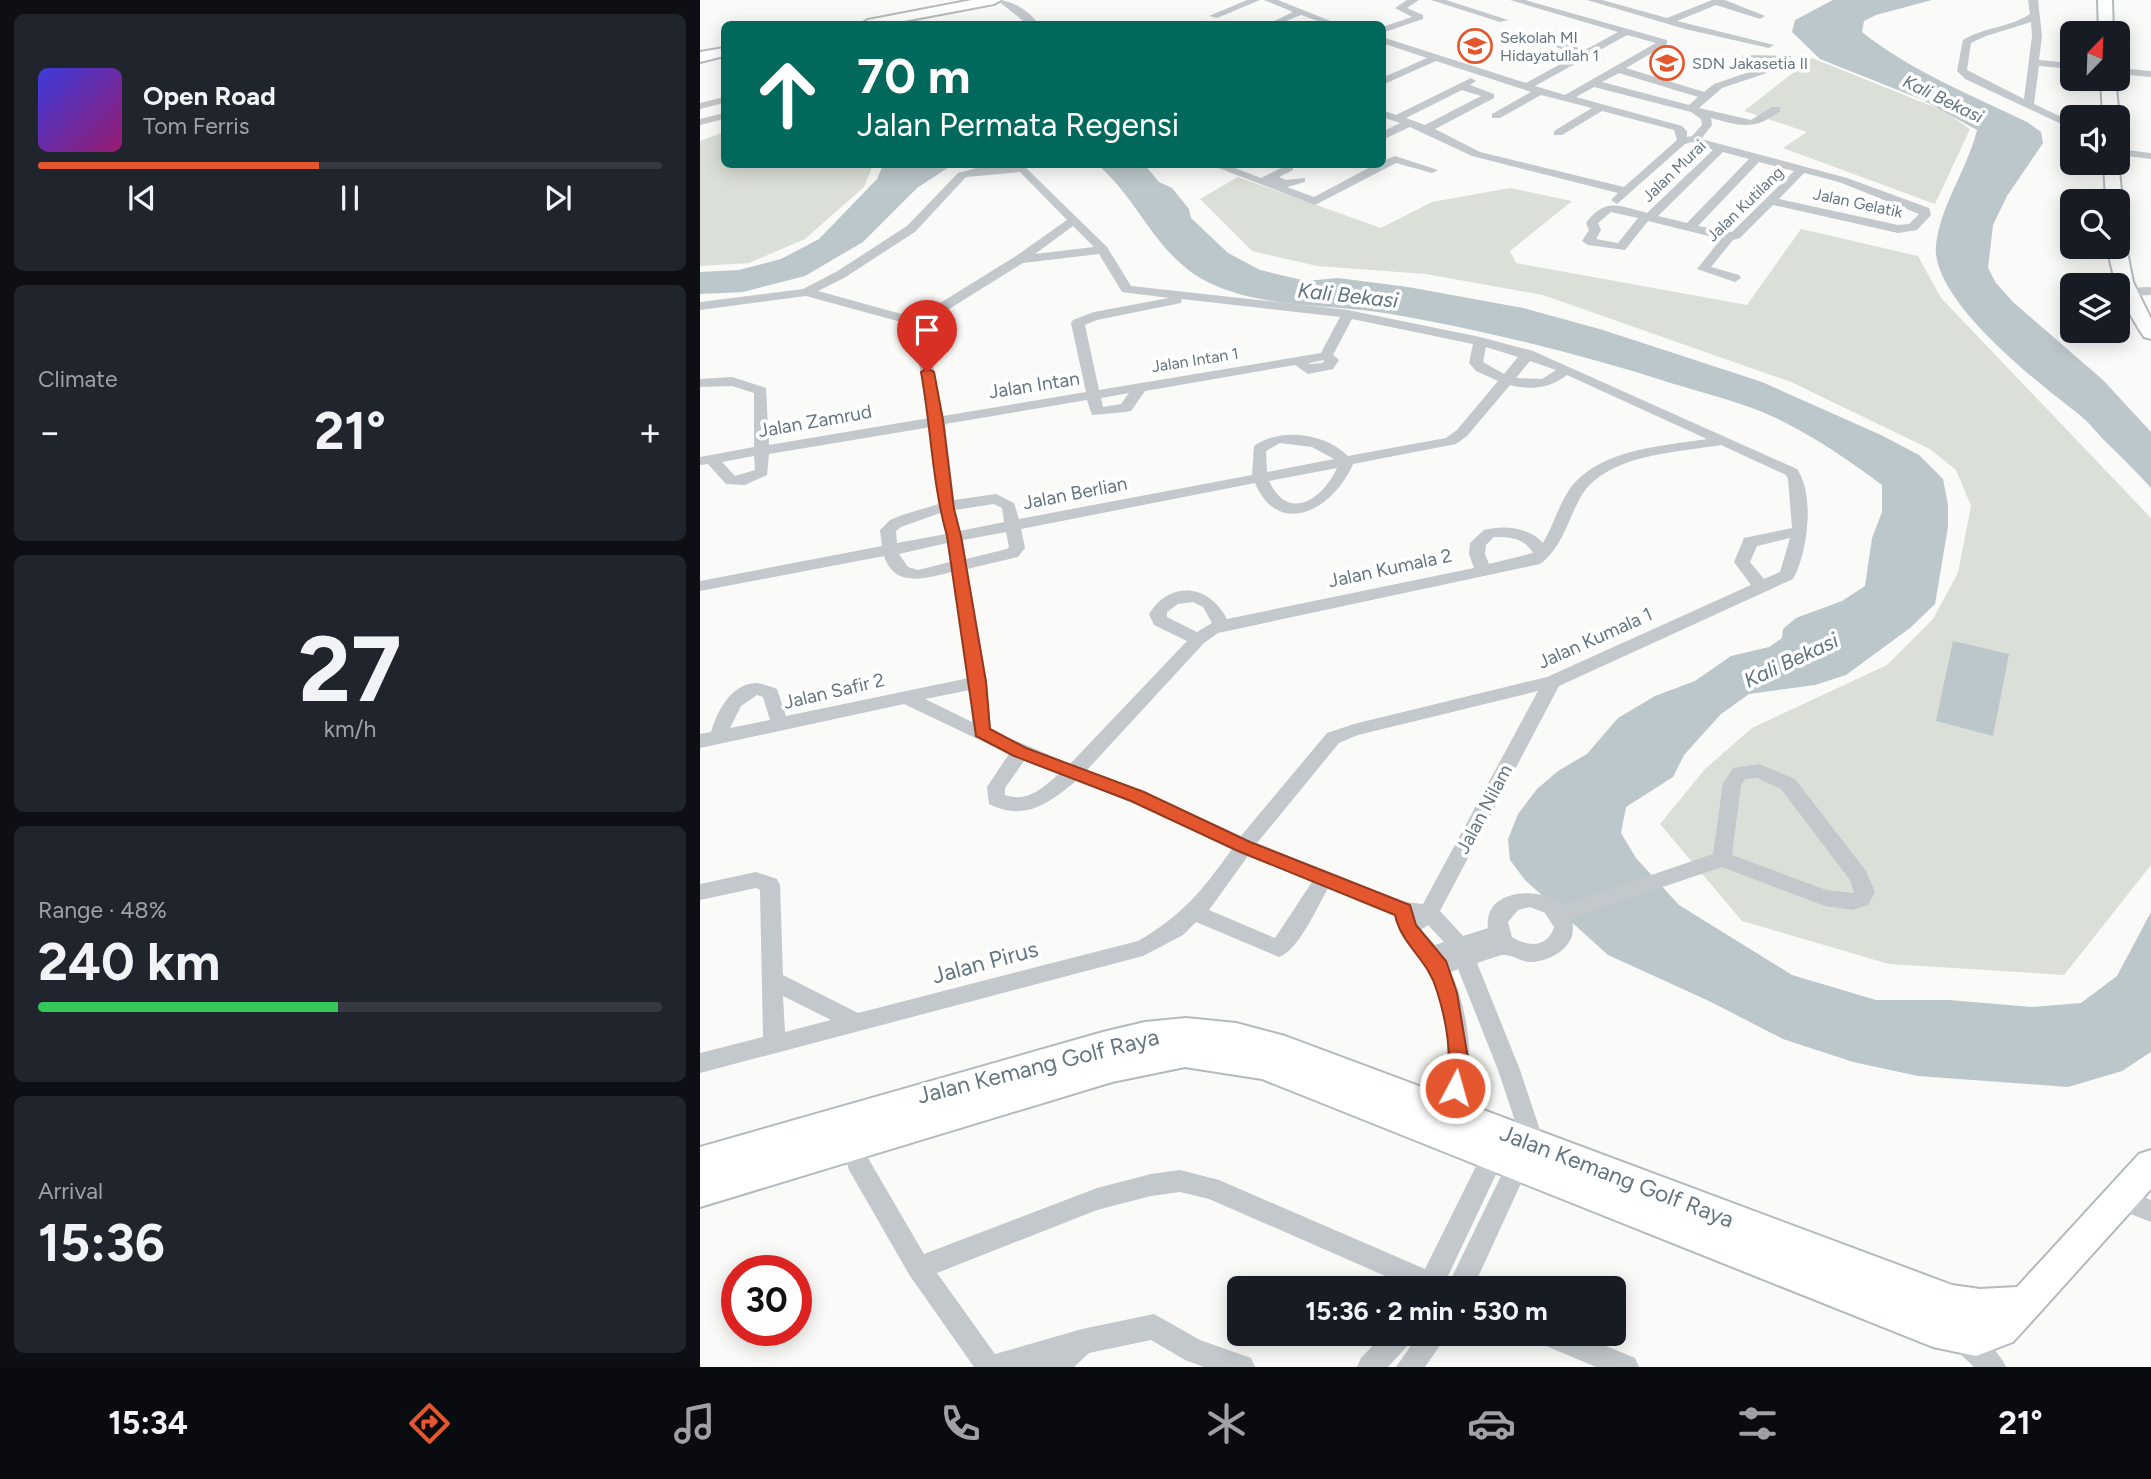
<!DOCTYPE html>
<meta charset="utf-8">
<style>
body{margin:0;font-family:Figtree,sans-serif;background:#20242c;color:#f1f3f6;height:100vh;display:flex;flex-direction:column;font-size:26px;white-space:nowrap}
*{box-sizing:border-box;margin:0}
p{font-size:23px;color:#9ea1a6}
.icon{flex:none;width:38px;height:38px;fill:none;stroke:currentColor;stroke-width:2;stroke-linecap:round;stroke-linejoin:round}
.map{position:relative;flex:1;overflow:hidden}
.side{display:flex;flex-direction:column;gap:14px;padding:14px;background:#0d0f14;width:700px}
.side>*{flex:none}
.guide{position:absolute;left:21px;top:21px;width:665px;height:147px;border-radius:10px;box-shadow:0 4px 18px #0003;background:#00695c;color:#fff;overflow:hidden}
.needle{width:46px;rotate:23deg}
.tools{position:absolute;left:1360px;top:21px;display:grid;gap:14px}
.tools a{display:grid;place-items:center;width:70px;height:70px;border-radius:10px;background:#171b24;box-shadow:0 4px 18px #0003;font-size:35px}
.speed{position:absolute;left:21px;top:1255px;display:flex;gap:14px;font-size:35px;font-weight:700;text-align:center}
.speed>*{display:grid;place-content:center;width:91px;height:91px;border-radius:50%;background:#171b24;box-shadow:0 4px 18px #0003;line-height:1}
.speed .limit{border:10px solid #d22;background:#fff;color:#111}
.pin{position:absolute;display:grid;place-items:center;width:60px;height:60px;color:#fff;margin:-72px -30px;border-radius:50% 50% 50% 0;rotate:-45deg;box-shadow:0 0 7px #0007}
.pin .icon{rotate:45deg}
.me{position:absolute;width:77px;margin:-38px;rotate:6deg;stroke-linejoin:round;filter:drop-shadow(0 0 5px #0008)}
.turn{display:flex;align-items:center;gap:24px;height:147px;padding:0 21px;font-size:32px}
.turn .icon{width:91px;height:91px;stroke-width:2.5}
.turn b{display:block;font-size:49px;line-height:60px}
.big{font-size:52px;font-weight:700;line-height:1.1}
.side .card{flex:1;display:flex;flex-direction:column;justify-content:center;gap:10px;min-width:0;padding:0 24px;border-radius:10px;background:#20242c}
.side .dial{align-items:center;gap:0}
.dial b{font-size:91px;line-height:1}
.song{display:flex;align-items:center;gap:21px}
.cover{width:84px;height:84px;border-radius:10px;background:linear-gradient(135deg,hsl(240 70% 55%),hsl(320 70% 35%))}
.played{height:7px;border-radius:4px;background:linear-gradient(90deg,#e4572e 45%,#363941 45%)}
.keys{display:flex;justify-content:space-around;direction:ltr}
.heat{display:flex;justify-content:space-between;align-items:center;font-size:38px;direction:ltr}
.charge{height:10px;border-radius:5px;background:linear-gradient(90deg,#34c759 48%,#363941 0)}
.trip{position:absolute;left:527px;top:1276px;width:399px;height:70px;border-radius:10px;background:#171b24;box-shadow:0 4px 18px #0003;font-weight:700;line-height:70px;text-align:center}
.tabs{display:flex;height:112px;justify-content:space-around;align-items:center;background:#090b0e;color:#9ea1a6}
.tabs .icon{width:49px;height:49px}
.tabs .selected{color:#e4572e}
.tabs b{font-size:32px;color:#f1f3f6}
main{display:flex;flex:1;min-height:0}
.map>svg:first-child{display:block}
.green{fill:#dadfd7}
.water{fill:#bbc7cb}
.lines{fill:none;stroke-linecap:round;stroke-linejoin:round}
.secondary-casing{stroke:#b3babf;stroke-width:4}
.primary-casing{stroke:#b5babe;stroke-width:4}
.street{fill:#c3c8cc;fill-rule:evenodd}
.secondary{fill:#fff;fill-rule:evenodd}
.primary{fill:#fff;fill-rule:evenodd}
.route{fill:#e4572e;stroke:#94391e;stroke-width:2}
.labels{text-anchor:middle;dominant-baseline:central;stroke-width:7;stroke-linejoin:round;paint-order:stroke}
.far-poi-label{font-size:16px;fill:#657683;stroke:#fff;text-anchor:start}
.far-street-label{font-size:16px;fill:#657683;stroke:#fff}
.far-water-label{font-size:18px;font-style:italic;fill:#60757c;stroke:#fff}
.street-label{font-size:19px;fill:#657683;stroke:#fff}
.water-label{font-size:21px;font-style:italic;fill:#60757c;stroke:#fff}
.near-street-label{font-size:23px;fill:#657683;stroke:#fff}
</style>
<main>
<section class="side">
<div class="card">
<div class="song"><i class="cover"></i><div><b>Open Road</b><p>Tom Ferris</p></div></div>
<div class="played"></div>
<div class="keys"><svg class="icon" aria-label="previous" viewBox="0 0 24 24"><path d="M18 5L8 12l10 7zM5 5v14"/></svg><svg class="icon" aria-label="pause" viewBox="0 0 24 24"><path d="M8 5v14M16 5v14"/></svg><svg class="icon" aria-label="next" viewBox="0 0 24 24"><path d="M6 5l10 7-10 7zM19 5v14"/></svg></div>
</div>
<div class="card"><p>Climate</p>
<div class="heat"><a>−</a><b class="big">21°</b><a>+</a></div>
</div>
<div class="card dial"><b>27</b><p>km/h</p></div>
<div class="card"><p>Range · 48%</p><b class="big">240 km</b><div class="charge"></div></div>
<div class="card"><p>Arrival</p><b class="big">15:36</b></div>
</section>
<div class="map">
<svg width="1451" height="1367" viewBox="0 0 1451 1367">
<rect width="100%" height="100%" fill="#fafaf8"/>
<g class="green">
<path d="M1112,58L1244,111L1270,129L1235,204L1083,148L1107,132L1044,111Z"/>
<path d="M24,132V164L173,165L164,187L105,239L49,263L0,266V141Z"/>
<path d="M538,177L681,228L732,202L810,188L872,201L810,251L816,263L1047,305L1101,229L1218,256L1241,298L1451,518V865L1364,975L1189,964L1042,921L960,824L1005,769L1052,728L1187,665L1233,619L1258,573L1271,506L1256,470L1230,449L1091,382L843,295L726,274L617,266L552,251L500,199Z"/>
</g>
<g class="water">
<path d="M1133,0H1232L1176,15L1164,21L1162,32C1211,71 1271,95 1327,122L1341,132L1343,143L1307,196L1293,225L1288,268L1296,283L1313,302L1403,380L1451,432V488C1437,472 1421,457 1406,442C1396,432 1387,420 1376,412C1337,382 1230,299 1236,245C1241,204 1267,170 1277,130L1223,100L1120,59L1092,32L1095,20Z"/>
<path d="M183,165H252L217,188L163,242L105,276L43,292L0,294V272L39,270L81,259L119,239L177,179Z"/>
<path d="M398,165H445L459,182L472,188L489,209L491,218L528,253L560,270L606,281L638,278L708,287L823,308L903,330L1062,382L1181,435L1219,455L1243,479L1248,505V527L1235,604L1210,628L1146,675L1115,685L1049,694L1021,714L984,755L973,777L926,807L921,833L936,858L979,905L1092,975L1176,1000H1249L1332,1007L1381,1003L1417,976L1451,912V1052L1422,1071L1368,1087L1218,1076L1153,1062L1083,1039L1009,1001L908,955L825,880L810,860L808,839L818,814L837,789L858,771L887,754L918,718L955,696L995,681L1031,656L1069,647L1082,638L1083,629L1096,618L1142,601L1165,586L1172,538L1182,512V485C1146,458 1106,431 1065,413C1036,401 1004,393 974,384C881,354 787,331 691,314C632,304 569,309 514,285C458,261 441,202 398,165Z"/>
<path d="M1253,641L1309,654L1293,736L1236,721Z"/>
</g>
<g class="lines">
<g class="secondary-casing">
<g id="secondary">
<path d="M1398,0H1412L1413,33H1399Z"/>
<path d="M1401,79H1415L1419,117L1418,118L1403,117Z"/>
<path d="M1418,160L1422,201L1418,205V201H1406L1404,163H1418Z"/>
<path d="M1418,242L1426,247L1433,282L1451,319V339L1444,337C1425,308 1412,281 1408,247H1418Z"/>
<path d="M486,1018L536,1023L585,1036L1252,1285L1280,1289L1317,1287L1439,1154L1451,1150V1189L1313,1342L1276,1356L1233,1347L562,1079L485,1067L412,1082L0,1207V1147L403,1032L445,1022Z"/>
</g>
</g>
<g class="primary-casing">
<g id="primary">
<path d="M272,0H301L294,4L188,24H161L168,20Z"/>
<path d="M24,48V56L0,62V52Z"/>
</g>
</g>
<g class="street">
<path d="M297,0C312,0 331,12 338,24H327Z"/>
<path d="M547,0H560L517,18L509,16Z"/>
<path d="M564,0H578L638,24H626L601,15L579,24H568L593,12Z"/>
<path d="M707,0H719L707,8L723,15V19L682,33V27L712,17L695,8Z"/>
<path d="M731,0H746L808,20L800,22Z"/>
<path d="M810,0H825L967,40V44L926,68L1004,92L1014,84L1055,70L1040,60L1044,55L1091,56V60L1087,61L1052,60L1067,69V73L1022,88L999,108L1051,120L1072,107H1080V111C1054,131 1041,126 1011,118L1012,125L1001,139L1147,178L1229,208L1231,215L1217,230L1198,233L1073,205L1040,238L1033,240L1011,267L1039,275L1041,278L1035,282L997,269L1021,239L948,221L925,250L888,245L882,241L889,230L886,223C906,197 919,206 947,213L1013,150L992,142L985,144L917,204L911,200L918,193L772,156L710,127L682,140V132L700,123L682,117V110L696,115L771,78L776,81L770,85L794,94V98L735,129L780,152L924,187L977,140L974,130L902,111L862,135H854V131L892,108L841,95L800,118H792V114L831,92L736,61L682,85V78L727,58L682,43V37L826,83L877,55L851,45L810,37V33L853,40L885,50L918,32ZM927,35L956,43L865,95L835,86ZM919,73L998,97L989,105L902,82ZM894,87L991,112L1001,119L1002,125L992,136L987,137V131L982,126L876,97ZM762,90L781,96L725,125L706,118ZM1023,152L1049,159L987,223L958,216ZM1059,162L1094,171L1032,232L998,226ZM1104,173L1139,182L1219,214L1209,224L1198,225L1079,199ZM911,212L938,218L918,243L896,239L901,230L898,223Z"/>
<path d="M887,0H902L967,18L1012,0H1025L1065,16L1060,19L1016,5L977,21L1074,45L1069,48L985,29Z"/>
<path d="M1328,0H1338L1342,36L1339,60L1372,63V69L1339,66L1334,104L1372,122V129L1265,79L1257,71L1263,40C1284,27 1309,28 1330,14ZM1331,22L1332,36L1324,99L1267,70L1271,43L1286,36Z"/>
<path d="M535,21L548,24H530Z"/>
<path d="M1418,68L1451,71V77L1418,74Z"/>
<path d="M24,97V103L0,109V103Z"/>
<path d="M24,113V119L0,125V119Z"/>
<path d="M1418,149L1451,153V159L1418,155Z"/>
<path d="M695,156L738,170L732,173L696,163L615,205L508,164H525L561,178L585,166H593V170L579,177L586,180L605,178V182L587,187L614,197L676,164H682V161Z"/>
<path d="M323,165L407,247L431,286L648,310L780,337L833,351L1097,469C1115,495 1108,552 1093,579L859,686L740,911L763,936L788,928C783,889 839,885 863,905L1013,854L1023,783L1033,768L1059,764L1095,779L1166,871L1175,892L1168,905L1152,910L1125,906L1022,867L871,918C881,944 852,962 829,962C821,961 811,954 803,955C795,956 785,961 777,963L820,1070L841,1133L840,1142L773,1288H713L509,1199L480,1192L451,1196L397,1210L237,1273L295,1354L382,1329L454,1314L500,1340L551,1358L555,1367H504L485,1360L451,1340L389,1353L374,1367H274L210,1276L149,1170L139,1138L142,1131L150,1128L158,1131L168,1158L224,1254L397,1188L451,1174L480,1170L519,1180L725,1269L788,1142L796,1138L804,1142L808,1149L747,1278L750,1281L818,1141L819,1133L798,1070L758,969L751,972C772,1020 777,1080 755,1128L747,1131L739,1128L736,1121C750,1074 754,1014 729,969C720,953 692,935 698,916L628,888C618,906 598,951 579,957L496,922L483,935L443,956L0,1073V1053L63,1037L60,890L56,888L0,900V884L56,872L77,879L80,885L83,975L158,1013L438,941C483,915 502,891 532,849L431,802L376,781C349,803 325,822 289,804L287,787L309,754L204,704L0,748V734L11,732C17,712 30,685 55,683C62,683 71,687 77,689L86,716L269,678L252,572C226,578 195,589 184,556L0,591V581L182,546L180,530L190,520L202,515L239,504L231,427L69,454L67,475L45,485L26,484L8,464L0,465V457L54,447V393L32,386L0,387V379L32,377L66,388L69,445L229,418L212,325L106,296L0,310V302L103,289L136,272L207,226L258,173L276,168ZM320,172L367,220L316,256L216,318L118,291L144,278L215,232L266,177ZM373,226L394,247L335,254ZM399,254L422,292L469,298L394,312L373,320L371,323L386,392L243,416L225,324L323,263ZM482,299L640,317L621,353L399,390L385,325L397,320L481,303ZM652,319L773,344L769,363L776,371L798,381L757,430L746,438L648,456C625,433 581,427 554,446L552,475L319,519L314,503L296,494L254,500L245,424L387,400L392,415L426,412L431,411L445,391L595,365L608,374L633,369L639,360L633,355ZM786,347L818,357L804,374L783,362ZM624,360L623,363L609,364V363ZM830,361L856,370L842,379L816,378ZM867,375L1007,439C962,446 898,449 869,490C858,507 853,526 843,543C829,527 804,525 784,530L770,543L769,554L774,568L527,619C509,584 470,580 449,614L454,625L487,641L370,764L291,730L287,682L267,569L318,557L325,548L321,529L555,483C580,541 635,507 653,464L756,444L767,436L810,385C831,390 849,389 867,375ZM429,393L421,404L403,407L401,398ZM580,443L612,447L634,459L567,472L566,451ZM1021,445L1086,475L1088,479L1092,528L1044,538L1034,562L1051,585L847,677L654,724L627,733L541,836L445,792L387,770L504,643L518,633L840,564C861,549 867,523 879,500C903,454 975,453 1021,445ZM54,456L55,470L35,476L22,462ZM637,468C623,499 588,523 569,481ZM294,504L302,508L304,522L260,531L255,510ZM240,513L246,534L197,543L196,531L201,527ZM306,532L309,547L307,549L266,559L263,540ZM794,537C811,537 824,538 833,553L789,564L785,554L786,545ZM1090,538L1080,572L1064,579L1050,562L1057,546ZM247,543L250,562L218,570L208,567L199,554ZM493,602L503,607L512,623L497,632L467,617V612L478,604ZM270,690L272,722L225,699ZM838,691L723,904L705,902L557,843L639,743L658,735ZM57,695L63,697L70,720L30,728L41,706ZM324,761L359,774C342,788 328,803 305,795V788ZM1057,778L1081,789L1150,880L1154,893L1126,890L1032,855L1041,785L1045,779ZM548,856L612,882L575,938L509,910ZM830,907L845,913L854,927C848,948 827,947 812,937L808,922L818,910ZM728,925L744,942L735,945L721,930ZM83,996L131,1020L85,1032Z"/>
<path d="M1451,287V295L1426,296L1420,292L1426,288Z"/>
<path d="M1421,1188L1451,1200V1222L1413,1207L1409,1199L1413,1191Z"/>
<path d="M1262,1325C1278,1332 1299,1351 1306,1367H1274L1253,1347L1249,1338L1253,1329Z"/>
<path d="M684,1334H714L710,1343L688,1367H657L661,1358Z"/>
<path d="M719,1334H748L725,1367H696Z"/>
<path d="M835,1334H877L935,1358L939,1367H896L839,1343Z"/>
</g>
<use href="#secondary" class="secondary"/>
<use href="#primary" class="primary"/>
</g>
<path class="route" d="M227,368L234,372L243,420L254,509L261,536L286,682L290,729L326,748L444,792L550,842L710,905L716,925L746,961L757,993L769,1065L762,1095L755,1097L748,1095C743,1084 749,1074 749,1062C749,1040 744,1013 737,991C728,959 702,946 695,915L538,851L431,801L314,756L276,736L247,536C232,483 231,426 221,372Z"/>
<defs>
<g id="school-ring" transform="scale(1.75)"><circle r="9.5" fill="#fff" stroke="#e4572e" stroke-width="1.5"/><path d="M0-5L7-2L0 1L-7-2ZM-4 1L0 2.5L4 1V4Q0 6-4 4Z" fill="#e4572e"/></g>
</defs>
<g fill-rule="evenodd">
<use href="#school-ring" x="775" y="46"/>
<use href="#school-ring" x="967" y="63"/>
</g>
<g class="labels">
<g class="far-poi-label">
<text x="800" y="37">Sekolah MI<tspan x="800" dy="18">Hidayatullah 1</tspan></text>
<text x="992" y="63">SDN Jakasetia II</text>
</g>
<g class="far-street-label">
<text transform="translate(974 171) rotate(-44)">Jalan Murai</text>
<text transform="translate(1158 203) rotate(12)">Jalan Gelatik</text>
<text transform="translate(1045 204) rotate(-44)">Jalan Kutilang</text>
<text transform="translate(495 360) rotate(-9)">Jalan Intan 1</text>
</g>
<g class="far-water-label">
<text transform="translate(1243 99) rotate(26)">Kali Bekasi</text>
</g>
<g class="street-label">
<text transform="translate(334 385) rotate(-9)">Jalan Intan</text>
<text transform="translate(115 421) rotate(-10)">Jalan Zamrud</text>
<text transform="translate(375 493) rotate(-11)">Jalan Berlian</text>
<text transform="translate(690 568) rotate(-12)">Jalan Kumala 2</text>
<text transform="translate(895 638) rotate(-24)">Jalan Kumala 1</text>
<text transform="translate(134 691) rotate(-13)">Jalan Safir 2</text>
<text transform="translate(784 809) rotate(-62)">Jalan Nilam</text>
</g>
<g class="water-label">
<text transform="translate(648 295) rotate(6)">Kali Bekasi</text>
<text transform="translate(1091 660) rotate(-25)">Kali Bekasi</text>
</g>
<g class="near-street-label">
<text transform="translate(285 962) rotate(-15)">Jalan Pirus</text>
<text transform="translate(338 1066) rotate(-14)">Jalan Kemang Golf Raya</text>
<text transform="translate(917 1176) rotate(21)">Jalan Kemang Golf Raya</text>
</g>
</g>
</svg>
<div class="tools">
<a><svg class="needle" viewBox="-14 -14 28 28"><path d="M0-13l5 13h-10z" fill="#e53935"/><path d="M0 13l5-13h-10z" fill="#9ea1a6"/></svg></a>
<a><svg class="icon" aria-label="sound" viewBox="0 0 24 24"><path d="M4 9h4l5-4v14l-5-4H4zM17 9q2 3 0 6"/></svg></a>
<a><svg class="icon" aria-label="search" viewBox="0 0 24 24"><circle cx="10" cy="10" r="6"/><path d="M15 15l6 6"/></svg></a>
<a><svg class="icon" aria-label="layers" viewBox="0 0 24 24"><path d="M12 4l9 5-9 5-9-5zM3 14l9 5 9-5"/></svg></a>
</div>
<div class="speed"><div class="limit">30</div></div>
<div class="pin" style="left:227px;top:372px;background:#d93025"><svg class="icon" aria-label="arrive" viewBox="0 0 24 24"><path d="M6 21V4h12l-3 4 3 4H6"/></svg></div>
<svg class="me" style="left:755px;top:1088px" viewBox="-20 -20 40 40"><circle r="17" fill="#e4572e" stroke="#fff" stroke-width="3"/><path d="M0-11L8 9 0 5-8 9z" fill="#fff"/></svg>
<div class="trip">15:36 · 2 min · 530 m</div>
<div class="guide">
<div class="turn"><svg class="icon" aria-label="ahead" viewBox="0 0 24 24"><path d="M12 20V5M6 11l6-6 6 6"/></svg><div><b>70 m</b>Jalan Permata Regensi</div></div>
</div>
</div>
</main>
<nav class="tabs">
<b>15:34</b>
<svg class="icon selected" aria-label="directions" viewBox="0 0 24 24"><path d="M12 3l9 9-9 9-9-9zM9 14v-3h6M13 9l2 2-2 2"/></svg>
<svg class="icon" aria-label="music" viewBox="0 0 24 24"><path d="M9 18V5l10-2v13"/><circle cx="6" cy="18" r="3"/><circle cx="16" cy="16" r="3"/></svg>
<svg class="icon" aria-label="phone" viewBox="0 0 24 24"><path d="M5 4h4l2 5-3 2q2 4 5 5l2-3 5 2v4C11 20 4 13 5 4z"/></svg>
<svg class="icon" aria-label="climate" viewBox="0 0 24 24"><path d="M12 3v18M4 7l16 10M4 17L20 7"/></svg>
<svg class="icon" aria-label="car" viewBox="0 0 24 24"><path d="M5 17H2v-5l4-1 3-4h7l3 4 3 1v5h-3M9 17h6M6 11h13"/><circle cx="7" cy="17" r="2"/><circle cx="17" cy="17" r="2"/></svg>
<svg class="icon" aria-label="filters" viewBox="0 0 24 24"><path d="M4 7h16M4 17h16"/><circle cx="9" cy="7" r="2"/><circle cx="15" cy="17" r="2"/></svg>
<b>21°</b>
</nav>
